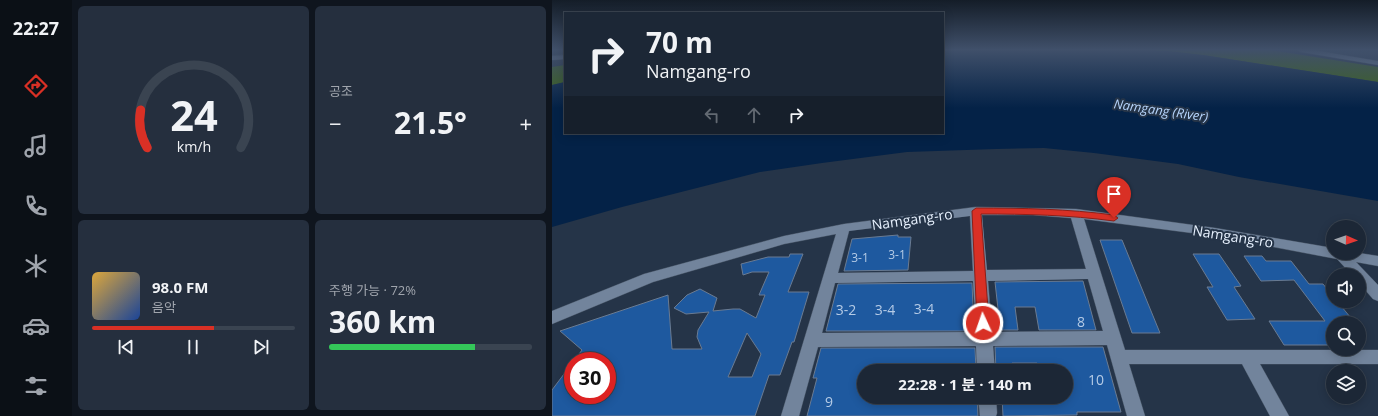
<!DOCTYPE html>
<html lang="ko">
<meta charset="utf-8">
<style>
body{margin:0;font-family:"Open Sans","Noto Sans KR",sans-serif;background:#252f3e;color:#f1f3f6;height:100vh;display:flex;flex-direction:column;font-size:15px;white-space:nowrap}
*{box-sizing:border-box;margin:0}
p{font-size:13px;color:#a0a5ad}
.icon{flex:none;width:22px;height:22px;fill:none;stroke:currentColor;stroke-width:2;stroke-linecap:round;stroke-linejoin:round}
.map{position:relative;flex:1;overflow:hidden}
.details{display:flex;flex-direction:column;gap:6px;padding:6px;background:#0f151e;width:480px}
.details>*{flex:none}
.top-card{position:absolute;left:12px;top:12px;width:380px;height:122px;border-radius:0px;box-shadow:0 2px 10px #0003,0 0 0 1px #3a4451;background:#1c2736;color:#f1f3f6;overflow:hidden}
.needle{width:26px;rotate:92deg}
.controls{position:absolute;left:774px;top:220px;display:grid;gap:8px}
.controls a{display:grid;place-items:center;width:40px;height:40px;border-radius:50%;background:#1c2736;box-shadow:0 2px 10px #0003,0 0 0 1px #3a4451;font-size:20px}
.speed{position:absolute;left:12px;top:352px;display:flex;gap:8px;font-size:20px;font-weight:700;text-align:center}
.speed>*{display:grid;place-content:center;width:52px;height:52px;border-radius:50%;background:#1c2736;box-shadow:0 2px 10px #0003,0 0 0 1px #3a4451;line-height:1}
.speed .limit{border:6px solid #d22;background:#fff;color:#111}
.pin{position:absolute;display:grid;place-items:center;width:34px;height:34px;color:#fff;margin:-41px -17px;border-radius:50% 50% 50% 0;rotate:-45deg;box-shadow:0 0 4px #0007}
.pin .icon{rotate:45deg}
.me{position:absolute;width:44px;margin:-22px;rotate:357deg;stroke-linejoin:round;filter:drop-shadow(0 0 3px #0008)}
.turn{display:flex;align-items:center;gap:14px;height:84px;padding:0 16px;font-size:18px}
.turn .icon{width:52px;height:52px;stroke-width:2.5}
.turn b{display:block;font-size:28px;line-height:34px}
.lanes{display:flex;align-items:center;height:38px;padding:0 16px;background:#0003;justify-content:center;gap:20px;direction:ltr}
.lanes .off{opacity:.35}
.big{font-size:30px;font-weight:700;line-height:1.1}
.details .tile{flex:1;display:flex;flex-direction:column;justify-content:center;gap:6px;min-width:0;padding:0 14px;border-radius:6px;background:#252f3e}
.details .dial{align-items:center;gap:0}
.dial svg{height:104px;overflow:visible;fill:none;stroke:#3a4451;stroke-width:7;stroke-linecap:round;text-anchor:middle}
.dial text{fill:#f1f3f6;stroke:none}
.song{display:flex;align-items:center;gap:12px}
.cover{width:48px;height:48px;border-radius:6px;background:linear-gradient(135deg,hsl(40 70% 55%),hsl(220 70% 35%))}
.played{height:4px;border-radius:2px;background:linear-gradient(90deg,#d93025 60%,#3a4451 60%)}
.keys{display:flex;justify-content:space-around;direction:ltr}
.heat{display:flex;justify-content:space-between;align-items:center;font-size:22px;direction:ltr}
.charge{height:6px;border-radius:3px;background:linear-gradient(90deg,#34c759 72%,#3a4451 0)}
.details .tiles{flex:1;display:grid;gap:6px;grid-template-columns:repeat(2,1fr)}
.trip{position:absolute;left:305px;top:364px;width:216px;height:40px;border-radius:20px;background:#1c2736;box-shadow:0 2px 10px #0003,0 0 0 1px #3a4451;font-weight:700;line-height:40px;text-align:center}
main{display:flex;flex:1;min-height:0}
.dock{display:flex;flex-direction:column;width:72px;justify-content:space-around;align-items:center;background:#0b1016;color:#a0a5ad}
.dock .icon{width:28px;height:28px}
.dock .active{color:#d93025}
.dock b{font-size:18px;color:#f1f3f6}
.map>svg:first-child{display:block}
.built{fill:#2a3d56}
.green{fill:#3c6513}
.water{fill:#042247}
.building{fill:#1e599f;stroke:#6a7b92;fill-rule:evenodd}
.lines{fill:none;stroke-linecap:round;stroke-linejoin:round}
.minor-casing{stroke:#465364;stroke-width:1}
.minor{fill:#72849c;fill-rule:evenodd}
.route{fill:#d93025;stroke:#8d1f18}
.labels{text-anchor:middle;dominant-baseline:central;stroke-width:4;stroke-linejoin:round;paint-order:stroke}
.number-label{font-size:12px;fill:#b5cbe6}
.far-water-label{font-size:13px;font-style:italic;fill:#b7d5fc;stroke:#253448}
.street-label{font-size:14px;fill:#e7f1fe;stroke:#253448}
.near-number-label{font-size:14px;fill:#b5cbe6}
</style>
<main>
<nav class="dock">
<b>22:27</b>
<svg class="icon active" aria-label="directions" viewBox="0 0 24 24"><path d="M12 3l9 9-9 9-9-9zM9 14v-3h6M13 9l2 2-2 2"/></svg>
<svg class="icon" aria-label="music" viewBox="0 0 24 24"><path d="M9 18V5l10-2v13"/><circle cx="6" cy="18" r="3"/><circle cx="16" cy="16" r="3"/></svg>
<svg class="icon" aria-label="phone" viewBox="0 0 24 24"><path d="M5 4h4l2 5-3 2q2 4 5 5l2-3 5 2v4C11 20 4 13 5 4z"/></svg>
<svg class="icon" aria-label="climate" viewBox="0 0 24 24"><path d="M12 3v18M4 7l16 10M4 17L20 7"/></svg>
<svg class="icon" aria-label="car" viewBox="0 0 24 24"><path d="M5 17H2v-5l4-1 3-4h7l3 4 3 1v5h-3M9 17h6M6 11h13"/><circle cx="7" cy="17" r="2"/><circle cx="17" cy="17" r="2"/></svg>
<svg class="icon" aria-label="filters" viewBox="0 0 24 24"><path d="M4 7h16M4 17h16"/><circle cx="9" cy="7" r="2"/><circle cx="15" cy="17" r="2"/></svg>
</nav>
<section class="details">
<div class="tiles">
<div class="tile dial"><svg viewBox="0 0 100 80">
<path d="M14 69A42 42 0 1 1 86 69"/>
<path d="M14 69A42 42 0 0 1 9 40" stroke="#d93025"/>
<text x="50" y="56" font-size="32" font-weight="700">24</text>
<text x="50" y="72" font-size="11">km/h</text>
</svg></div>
<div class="tile"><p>공조</p>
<div class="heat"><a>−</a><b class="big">21.5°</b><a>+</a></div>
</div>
<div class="tile">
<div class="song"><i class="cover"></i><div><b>98.0 FM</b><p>음악</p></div></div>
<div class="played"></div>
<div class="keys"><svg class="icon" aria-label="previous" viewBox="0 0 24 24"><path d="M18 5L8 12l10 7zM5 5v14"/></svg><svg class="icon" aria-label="pause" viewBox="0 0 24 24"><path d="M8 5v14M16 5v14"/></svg><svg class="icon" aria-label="next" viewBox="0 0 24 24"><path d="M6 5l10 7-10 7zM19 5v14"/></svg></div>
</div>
<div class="tile"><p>주행 가능 · 72%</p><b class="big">360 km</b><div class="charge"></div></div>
</div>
</section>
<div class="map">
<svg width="826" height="416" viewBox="0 0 826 416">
<rect width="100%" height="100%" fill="#253448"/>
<path class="built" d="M756,50H826V61Z"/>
<g class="green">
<path d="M597,50H719L826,67V82L651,55Z"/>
<path d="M13,65V82L0,85V67Z"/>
</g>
<path class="water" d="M391,50L617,51L651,55L826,82V201L687,177L626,164L542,153L492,148L444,149L355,152L270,163L208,172L70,207L0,227V85L13,82V133H391Z"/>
<g class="building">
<path d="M346,235V237H359L356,270L292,271L300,239Z"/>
<path d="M548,240H570L608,333H580Z"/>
<path d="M238,254H251L236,292H257L242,342H240L228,375H217L203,416H0V390L21,362V395H55V361H22L30,350L8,331L116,295L120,349H150L145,337L146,330L157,312L134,314L122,308L135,295L148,289L165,298L161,311L181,309H188L204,318L213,295H207L217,272H200L191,275L189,264L216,257H237ZM195,333L209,354L200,377H176Z"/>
<path d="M641,254H667L689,286L682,287L703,319L675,320L655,287H661Z"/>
<path d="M692,256H710L714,261H739L757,284H771L781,296V301H785L803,323H781V345H732L717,321H773L742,280L709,281Z"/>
<path d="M531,281L544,330H487L483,307H463L466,330H441L440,309H446L443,282Z"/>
<path d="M420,283L422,331H274L286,284Z"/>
<path d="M443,347H551L569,412H525V415L451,416L450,397H514V371H486L485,363H460L461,371H444Z"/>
<path d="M269,348H423L424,371H312V397H425L426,416H255L265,378H261Z"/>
</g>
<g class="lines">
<g class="minor-casing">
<g id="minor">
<path d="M746,50H761L826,61V65L749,52Z"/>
<path d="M13,55V59L0,60V56Z"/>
<path d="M424,207L524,209L663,228L781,248V253H807L826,256V266L804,262L826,285V301L821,299L807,283V275H800L785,259L663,236L532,219L573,350H826V364H708L737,416H718L690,364H577L593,416H575L555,345L441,346L443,371H425L424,346L266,347L247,416H229L284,234L232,244L101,282L0,324V311L92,274L232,236L292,224ZM430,215H481L519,218L534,269L435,270ZM418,216L421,271L286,273L297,231ZM536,279L551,331L440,332L436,281ZM421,281L424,332L270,333L283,283Z"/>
<path d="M426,397H444L445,413L444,416H428Z"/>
</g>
</g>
<use href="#minor" class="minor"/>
</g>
<linearGradient id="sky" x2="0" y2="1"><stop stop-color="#141d28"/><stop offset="0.46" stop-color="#40506a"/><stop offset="1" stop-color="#40506a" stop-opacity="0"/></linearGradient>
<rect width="826" height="108" fill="url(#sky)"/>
<path class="route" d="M424,208C471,208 516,209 562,215L566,218L562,221C517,215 474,214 429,214L437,323L435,327L431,328L427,327L425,323L420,211Z"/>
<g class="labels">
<g class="number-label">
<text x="345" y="254">3-1</text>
<text x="308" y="257">3-1</text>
</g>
<g class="far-water-label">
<text transform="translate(609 110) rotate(8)">Namgang (River)</text>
</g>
<g class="street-label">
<text transform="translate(360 219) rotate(-8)">Namgang-ro</text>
<text transform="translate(681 236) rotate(9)">Namgang-ro</text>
</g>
<g class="near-number-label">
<text x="372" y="308">3-4</text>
<text x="294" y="309">3-2</text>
<text x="333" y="309">3-4</text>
<text x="529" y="321">8</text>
<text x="544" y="379">10</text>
<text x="277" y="401">9</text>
</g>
</g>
</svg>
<div class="controls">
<a><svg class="needle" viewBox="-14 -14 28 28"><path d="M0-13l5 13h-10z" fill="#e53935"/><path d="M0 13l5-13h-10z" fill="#a0a5ad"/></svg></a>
<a><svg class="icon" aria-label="sound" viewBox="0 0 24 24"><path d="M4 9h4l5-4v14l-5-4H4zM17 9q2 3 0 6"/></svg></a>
<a><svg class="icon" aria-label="search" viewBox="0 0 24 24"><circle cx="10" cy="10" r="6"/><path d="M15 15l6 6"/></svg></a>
<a><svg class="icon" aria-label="layers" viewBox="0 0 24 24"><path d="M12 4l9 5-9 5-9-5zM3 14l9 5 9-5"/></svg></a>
</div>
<div class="speed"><div class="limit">30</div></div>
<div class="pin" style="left:562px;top:218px;background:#d93025"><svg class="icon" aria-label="arrive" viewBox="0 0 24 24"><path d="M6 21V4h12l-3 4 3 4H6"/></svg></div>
<svg class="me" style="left:431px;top:323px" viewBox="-20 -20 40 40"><circle r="17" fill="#d93025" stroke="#fff" stroke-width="3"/><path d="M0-11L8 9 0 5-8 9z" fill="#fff"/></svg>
<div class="trip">22:28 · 1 분 · 140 m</div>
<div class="top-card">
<div class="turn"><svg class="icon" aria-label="right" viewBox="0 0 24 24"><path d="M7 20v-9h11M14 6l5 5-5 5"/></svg><div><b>70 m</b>Namgang-ro</div></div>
<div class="lanes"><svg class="icon off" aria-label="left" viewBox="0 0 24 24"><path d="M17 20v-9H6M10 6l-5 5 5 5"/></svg><svg class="icon off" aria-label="ahead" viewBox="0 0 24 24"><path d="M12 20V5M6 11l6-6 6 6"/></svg><svg class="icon" aria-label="right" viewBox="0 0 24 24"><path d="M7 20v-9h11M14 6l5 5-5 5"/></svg></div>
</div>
</div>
</main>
